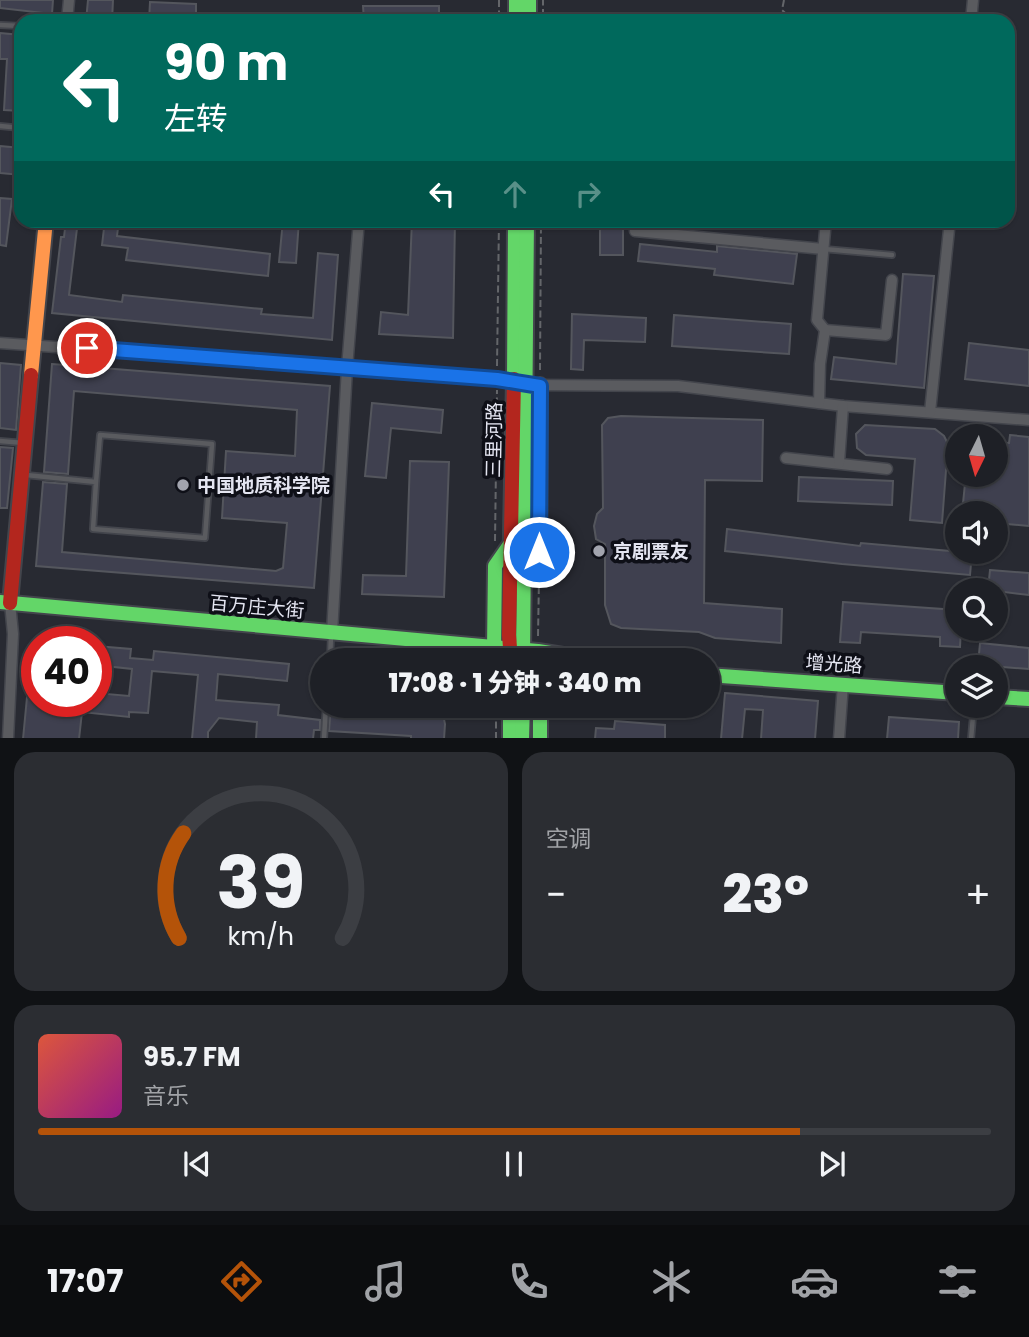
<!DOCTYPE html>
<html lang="zh">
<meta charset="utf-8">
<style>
body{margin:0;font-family:Poppins,"Noto Sans SC",sans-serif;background:#2b2d32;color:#f1f3f6;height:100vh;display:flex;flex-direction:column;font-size:26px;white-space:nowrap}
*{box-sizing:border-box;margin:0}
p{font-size:23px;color:#a1a3a7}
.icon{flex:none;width:38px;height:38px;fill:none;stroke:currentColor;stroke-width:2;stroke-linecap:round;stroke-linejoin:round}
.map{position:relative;height:738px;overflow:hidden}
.sheet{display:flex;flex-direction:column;gap:14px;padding:14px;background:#101215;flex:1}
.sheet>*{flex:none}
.guide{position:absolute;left:14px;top:14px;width:1001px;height:214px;border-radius:21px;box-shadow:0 2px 5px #0004,0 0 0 2px #3c3e43;background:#00695c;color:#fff;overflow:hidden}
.needle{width:46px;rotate:185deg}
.tools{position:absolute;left:945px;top:424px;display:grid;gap:14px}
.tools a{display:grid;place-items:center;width:63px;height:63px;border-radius:50%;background:#1e2026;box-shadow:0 2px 5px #0004,0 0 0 2px #3c3e43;font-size:35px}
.speed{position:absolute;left:21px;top:626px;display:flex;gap:14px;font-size:35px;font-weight:700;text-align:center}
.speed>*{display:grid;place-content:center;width:91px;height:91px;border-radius:50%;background:#1e2026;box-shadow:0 2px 5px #0004,0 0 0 2px #3c3e43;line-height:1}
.speed .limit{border:10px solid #d22;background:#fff;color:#111}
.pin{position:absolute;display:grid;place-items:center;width:60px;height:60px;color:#fff;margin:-30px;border:4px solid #fff;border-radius:50%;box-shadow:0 2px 7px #0007}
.me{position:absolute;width:77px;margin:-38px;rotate:0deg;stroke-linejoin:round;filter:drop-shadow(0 0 5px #0008)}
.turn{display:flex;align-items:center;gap:24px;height:147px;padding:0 35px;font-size:32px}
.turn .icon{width:91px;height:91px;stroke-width:2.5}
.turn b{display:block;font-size:49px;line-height:60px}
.lanes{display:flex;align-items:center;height:66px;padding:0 35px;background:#0003;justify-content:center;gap:35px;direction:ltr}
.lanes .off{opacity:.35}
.big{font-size:52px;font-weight:800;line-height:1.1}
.sheet .tile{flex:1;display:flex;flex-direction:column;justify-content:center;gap:10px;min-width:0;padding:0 24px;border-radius:21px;background:#2b2d32}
.sheet .dial{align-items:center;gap:0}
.dial svg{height:182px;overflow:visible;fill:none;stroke:#3c3e43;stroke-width:7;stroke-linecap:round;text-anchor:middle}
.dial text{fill:#f1f3f6;stroke:none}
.song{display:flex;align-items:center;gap:21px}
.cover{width:84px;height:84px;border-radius:10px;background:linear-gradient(135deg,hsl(10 70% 55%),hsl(310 70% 35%))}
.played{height:7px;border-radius:4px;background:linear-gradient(90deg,#b45309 80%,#3c3e43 80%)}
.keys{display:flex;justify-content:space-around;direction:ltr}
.heat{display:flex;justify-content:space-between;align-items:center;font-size:38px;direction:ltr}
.sheet .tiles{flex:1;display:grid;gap:14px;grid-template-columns:1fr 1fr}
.tile:last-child{grid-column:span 2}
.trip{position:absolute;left:310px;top:648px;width:410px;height:70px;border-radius:35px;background:#1e2026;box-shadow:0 2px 5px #0004,0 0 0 2px #3c3e43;font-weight:800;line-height:70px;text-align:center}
.menu{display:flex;height:112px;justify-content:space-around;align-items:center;background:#0c0d0f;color:#a1a3a7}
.menu .icon{width:49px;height:49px}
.menu .on{color:#b45309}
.menu b{font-size:32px;color:#f1f3f6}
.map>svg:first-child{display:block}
.building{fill:#3f404f;stroke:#54565d;stroke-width:2}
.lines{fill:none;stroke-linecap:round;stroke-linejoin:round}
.lane-casing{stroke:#43454c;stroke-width:8}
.street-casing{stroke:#43454c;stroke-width:13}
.fast-casing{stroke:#43454c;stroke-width:18}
.slow-casing{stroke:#43454c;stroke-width:18}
.jam-casing{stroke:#43454c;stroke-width:18}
.path{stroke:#64666a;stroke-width:2;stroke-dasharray:7 3.5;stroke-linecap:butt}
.lane{stroke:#5a5b5f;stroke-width:4.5}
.street{stroke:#5a5b5f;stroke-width:10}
.fast{stroke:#63d668;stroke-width:14}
.slow{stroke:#ff974d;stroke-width:14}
.jam{stroke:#b3261e;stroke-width:14}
.route-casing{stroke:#114b97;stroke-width:18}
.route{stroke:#1a73e8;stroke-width:12}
.poi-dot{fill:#a2a4ae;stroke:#0e0f17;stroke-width:2.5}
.labels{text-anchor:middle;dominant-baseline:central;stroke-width:7;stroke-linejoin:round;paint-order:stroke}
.street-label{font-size:19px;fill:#e4e5f1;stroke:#0e0f17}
.poi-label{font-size:19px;font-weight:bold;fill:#e4e5f1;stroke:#0e0f17;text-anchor:start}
</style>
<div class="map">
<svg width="1029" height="739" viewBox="0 0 1029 739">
<rect width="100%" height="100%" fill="#282a32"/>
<g class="building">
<path d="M0,0H53L52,14L0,8Z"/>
<path d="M88,0H113L112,21H86Z"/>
<path d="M150,2L196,4V21H149Z"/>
<path d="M363,6H439V21H364Z"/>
<path d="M0,33L21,35V111L4,110L7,59H0Z"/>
<path d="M0,146L21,148V175L0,173Z"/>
<path d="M0,198L12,199L6,246L0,245Z"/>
<path d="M66,220H78L69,295L122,302L123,295L262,309L261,314L313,318L318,253L338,255L332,340L52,313L61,237H64Z"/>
<path d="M105,220H119L117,236L270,254L268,276L126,260L128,248L102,245Z"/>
<path d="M283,220H299L296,263L279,262Z"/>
<path d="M412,220H455L453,338L379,334L381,312L408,315Z"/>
<rect x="600" y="220" width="23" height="35"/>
<path d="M640,244L717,252V246L797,254L793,284L714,275L715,269L638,261Z"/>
<path d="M903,274L934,276L924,388L831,379L834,357L896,364Z"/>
<path d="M572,314L646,318L645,342L584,340L583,370L571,369Z"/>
<path d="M674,315L791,324L789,354L672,346Z"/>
<path d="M969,343L1029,350V386L965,379Z"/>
<path d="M0,363L21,365L16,430L0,428Z"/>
<path d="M52,364L330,386L314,588L36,566L43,482L67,484L62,552L276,571L283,568L287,523L222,518L226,451L295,456L297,410L74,391L68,474L44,472Z"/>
<path d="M372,403L443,410L441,433L391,428L386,478L365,476Z"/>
<path d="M621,416L763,420L762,481L705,480L704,603L782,609L781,643L715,638L699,632L621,628L611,624L605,605V544L596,539L594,526L597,514L603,508L602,425L608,418Z"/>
<path d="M865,425L935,429L944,436L948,444L942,523L910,520L915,459L866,455L857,448L856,434Z"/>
<path d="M1010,435L1029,437V526L996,523V513H962L966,474H996V442L1009,443Z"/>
<path d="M0,447L13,448L7,508H0Z"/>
<path d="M410,461L449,462L444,597L362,594L363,575L406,576Z"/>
<path d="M799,477L893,481L892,505L798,501Z"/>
<path d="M727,529L860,546L861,543L972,553L970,575L842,564L725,551Z"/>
<path d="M990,570L1029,573V595L988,590Z"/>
<path d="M843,602L957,610V628H961L960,647L940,646V637L861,632L860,643L840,642Z"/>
<path d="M980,643L1029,648V669L978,665Z"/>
<path d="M96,646L131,649L130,658L153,660L154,651L289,664L287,681L218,674L216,700L279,705L278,715L320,720V730H314L313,739H256L257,722L219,718L208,732V739H192L198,675L152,671L148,713L129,712V717L82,712L79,739H23L30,666H37V702H96V693L129,696L132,669L96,665Z"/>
<path d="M725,693L818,701L815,739H761L763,710L745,709L742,739H721Z"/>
<path d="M331,705H441L445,724L444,739H411V736L329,731Z"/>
<path d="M889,717L959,722L958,739H887Z"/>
<path d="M615,721L665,725V739H595L596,728L614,729Z"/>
</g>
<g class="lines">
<g class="lane-casing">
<g id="lane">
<path d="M0,25L21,26"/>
<path d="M0,126L21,128"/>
<path d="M824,249L892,255"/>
<path d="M0,441L24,443"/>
<path d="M26,475L96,482L100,435L212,444L205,538L93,529L96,482"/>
<path d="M330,660L331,636"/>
<path d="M324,739L326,705"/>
<path d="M971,739L974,705"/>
</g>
</g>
<g class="street-casing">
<g id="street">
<path d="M67,21L69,0"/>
<path d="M971,21L973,0"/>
<path d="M635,220V231L823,249"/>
<path d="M825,330L886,335L892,280"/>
<path d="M0,343L497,379L519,384"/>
<path d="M534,385L678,386L843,406L1029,420"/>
<path d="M819,403L820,364L825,330L817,320L826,220"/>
<path d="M930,412L950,220"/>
<path d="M786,458L887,469"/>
<path d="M839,463L843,406"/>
<path d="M332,633L347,368L359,220"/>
<path d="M8,739L13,634L10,603"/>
<path d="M839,739L843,684"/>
</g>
</g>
<g class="fast-casing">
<g id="fast">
<path d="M516,0V21"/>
<path d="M529,0V21"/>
<path d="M514,379L515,220"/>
<path d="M524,576L539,552L540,385"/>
<path d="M0,602L538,651L594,660"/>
<path d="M494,648L495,566L511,543"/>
<path d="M523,658L527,220"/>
<path d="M707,675L957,693"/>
<path d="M996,697L1029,699"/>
<path d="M510,705V739"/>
<path d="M540,705V739"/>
<path d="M522,739L523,705"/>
</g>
</g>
<g class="slow-casing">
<path id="slow" d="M31,375L46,220"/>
</g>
<g class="jam-casing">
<g id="jam">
<path d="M10,603L31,375"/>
<path d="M511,660L509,635L514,379"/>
</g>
</g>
<g class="path">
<path d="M499,0V21"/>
<path d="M784,0L782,10L794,21"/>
<path d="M543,16V0"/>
<path d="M497,366L499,220"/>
<path d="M540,370L541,220"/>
<path d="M495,541L497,390"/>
<path d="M538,636L539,578"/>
<path d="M496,739V706"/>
</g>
<use href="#lane" class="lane"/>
<use href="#street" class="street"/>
<use href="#fast" class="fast"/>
<use href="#slow" class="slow"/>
<use href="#jam" class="jam"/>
</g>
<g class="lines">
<g class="route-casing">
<path id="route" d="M87,348L497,379L540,386L539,552"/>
</g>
<use href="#route" class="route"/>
</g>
<g class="poi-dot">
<circle cx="183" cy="485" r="7"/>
<circle cx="599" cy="551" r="7"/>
</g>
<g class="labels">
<g class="street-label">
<text transform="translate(494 440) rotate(-89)">三里河路</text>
<text transform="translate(257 607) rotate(5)">百万庄大街</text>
<text transform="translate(834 664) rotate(4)">增光路</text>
</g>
<g class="poi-label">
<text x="197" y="485">中国地质科学院</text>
<text x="613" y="551">京剧票友</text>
</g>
</g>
</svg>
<div class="tools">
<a><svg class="needle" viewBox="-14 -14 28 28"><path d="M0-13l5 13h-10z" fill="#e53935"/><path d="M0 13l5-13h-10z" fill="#a1a3a7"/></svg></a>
<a><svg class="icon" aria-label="sound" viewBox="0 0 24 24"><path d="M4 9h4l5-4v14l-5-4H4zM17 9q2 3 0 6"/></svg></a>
<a><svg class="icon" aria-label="search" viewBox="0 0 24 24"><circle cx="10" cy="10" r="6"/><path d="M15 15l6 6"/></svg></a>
<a><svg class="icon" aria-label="layers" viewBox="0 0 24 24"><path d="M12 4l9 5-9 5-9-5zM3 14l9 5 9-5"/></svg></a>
</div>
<div class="speed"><div class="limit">40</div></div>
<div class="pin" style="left:87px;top:348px;background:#d93025"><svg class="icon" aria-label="arrive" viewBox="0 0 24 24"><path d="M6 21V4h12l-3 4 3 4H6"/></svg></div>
<svg class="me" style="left:539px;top:552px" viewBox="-20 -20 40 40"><circle r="17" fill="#1a73e8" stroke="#fff" stroke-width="3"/><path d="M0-11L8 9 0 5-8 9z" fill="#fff"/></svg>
<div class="trip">17:08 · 1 分钟 · 340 m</div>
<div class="guide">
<div class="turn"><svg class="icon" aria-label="left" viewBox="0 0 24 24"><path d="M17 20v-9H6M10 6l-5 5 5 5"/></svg><div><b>90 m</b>左转</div></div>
<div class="lanes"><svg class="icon" aria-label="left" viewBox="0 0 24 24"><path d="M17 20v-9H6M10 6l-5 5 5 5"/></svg><svg class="icon off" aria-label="ahead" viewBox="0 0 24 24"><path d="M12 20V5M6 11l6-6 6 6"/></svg><svg class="icon off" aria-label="right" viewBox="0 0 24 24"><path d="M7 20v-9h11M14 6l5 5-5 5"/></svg></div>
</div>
</div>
<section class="sheet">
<div class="tiles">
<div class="tile dial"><svg viewBox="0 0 100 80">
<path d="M14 69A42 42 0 1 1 86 69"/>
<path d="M14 69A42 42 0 0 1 16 23" stroke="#b45309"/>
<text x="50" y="56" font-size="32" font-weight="700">39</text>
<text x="50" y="72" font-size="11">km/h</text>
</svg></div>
<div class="tile"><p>空调</p>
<div class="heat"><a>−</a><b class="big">23°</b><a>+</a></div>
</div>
<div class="tile">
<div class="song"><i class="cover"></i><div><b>95.7 FM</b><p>音乐</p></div></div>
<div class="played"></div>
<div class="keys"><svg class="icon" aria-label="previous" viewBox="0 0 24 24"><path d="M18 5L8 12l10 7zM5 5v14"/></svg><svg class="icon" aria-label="pause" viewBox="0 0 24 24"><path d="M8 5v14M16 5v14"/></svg><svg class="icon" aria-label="next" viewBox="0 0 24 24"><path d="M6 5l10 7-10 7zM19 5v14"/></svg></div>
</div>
</div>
</section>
<nav class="menu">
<b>17:07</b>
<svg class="icon on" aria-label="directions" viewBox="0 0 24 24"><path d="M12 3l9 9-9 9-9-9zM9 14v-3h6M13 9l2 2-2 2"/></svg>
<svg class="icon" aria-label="music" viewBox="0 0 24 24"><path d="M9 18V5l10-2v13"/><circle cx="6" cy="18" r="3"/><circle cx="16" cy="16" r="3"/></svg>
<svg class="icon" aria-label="phone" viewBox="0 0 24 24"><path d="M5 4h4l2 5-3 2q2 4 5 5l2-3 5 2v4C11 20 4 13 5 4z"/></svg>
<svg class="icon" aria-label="climate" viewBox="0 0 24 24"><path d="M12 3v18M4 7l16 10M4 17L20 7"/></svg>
<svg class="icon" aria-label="car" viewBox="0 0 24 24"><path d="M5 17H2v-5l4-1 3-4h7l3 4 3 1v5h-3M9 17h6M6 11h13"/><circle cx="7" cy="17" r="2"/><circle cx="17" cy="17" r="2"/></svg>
<svg class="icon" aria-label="filters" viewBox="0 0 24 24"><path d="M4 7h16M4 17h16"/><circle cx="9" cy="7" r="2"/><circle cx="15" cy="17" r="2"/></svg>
</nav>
